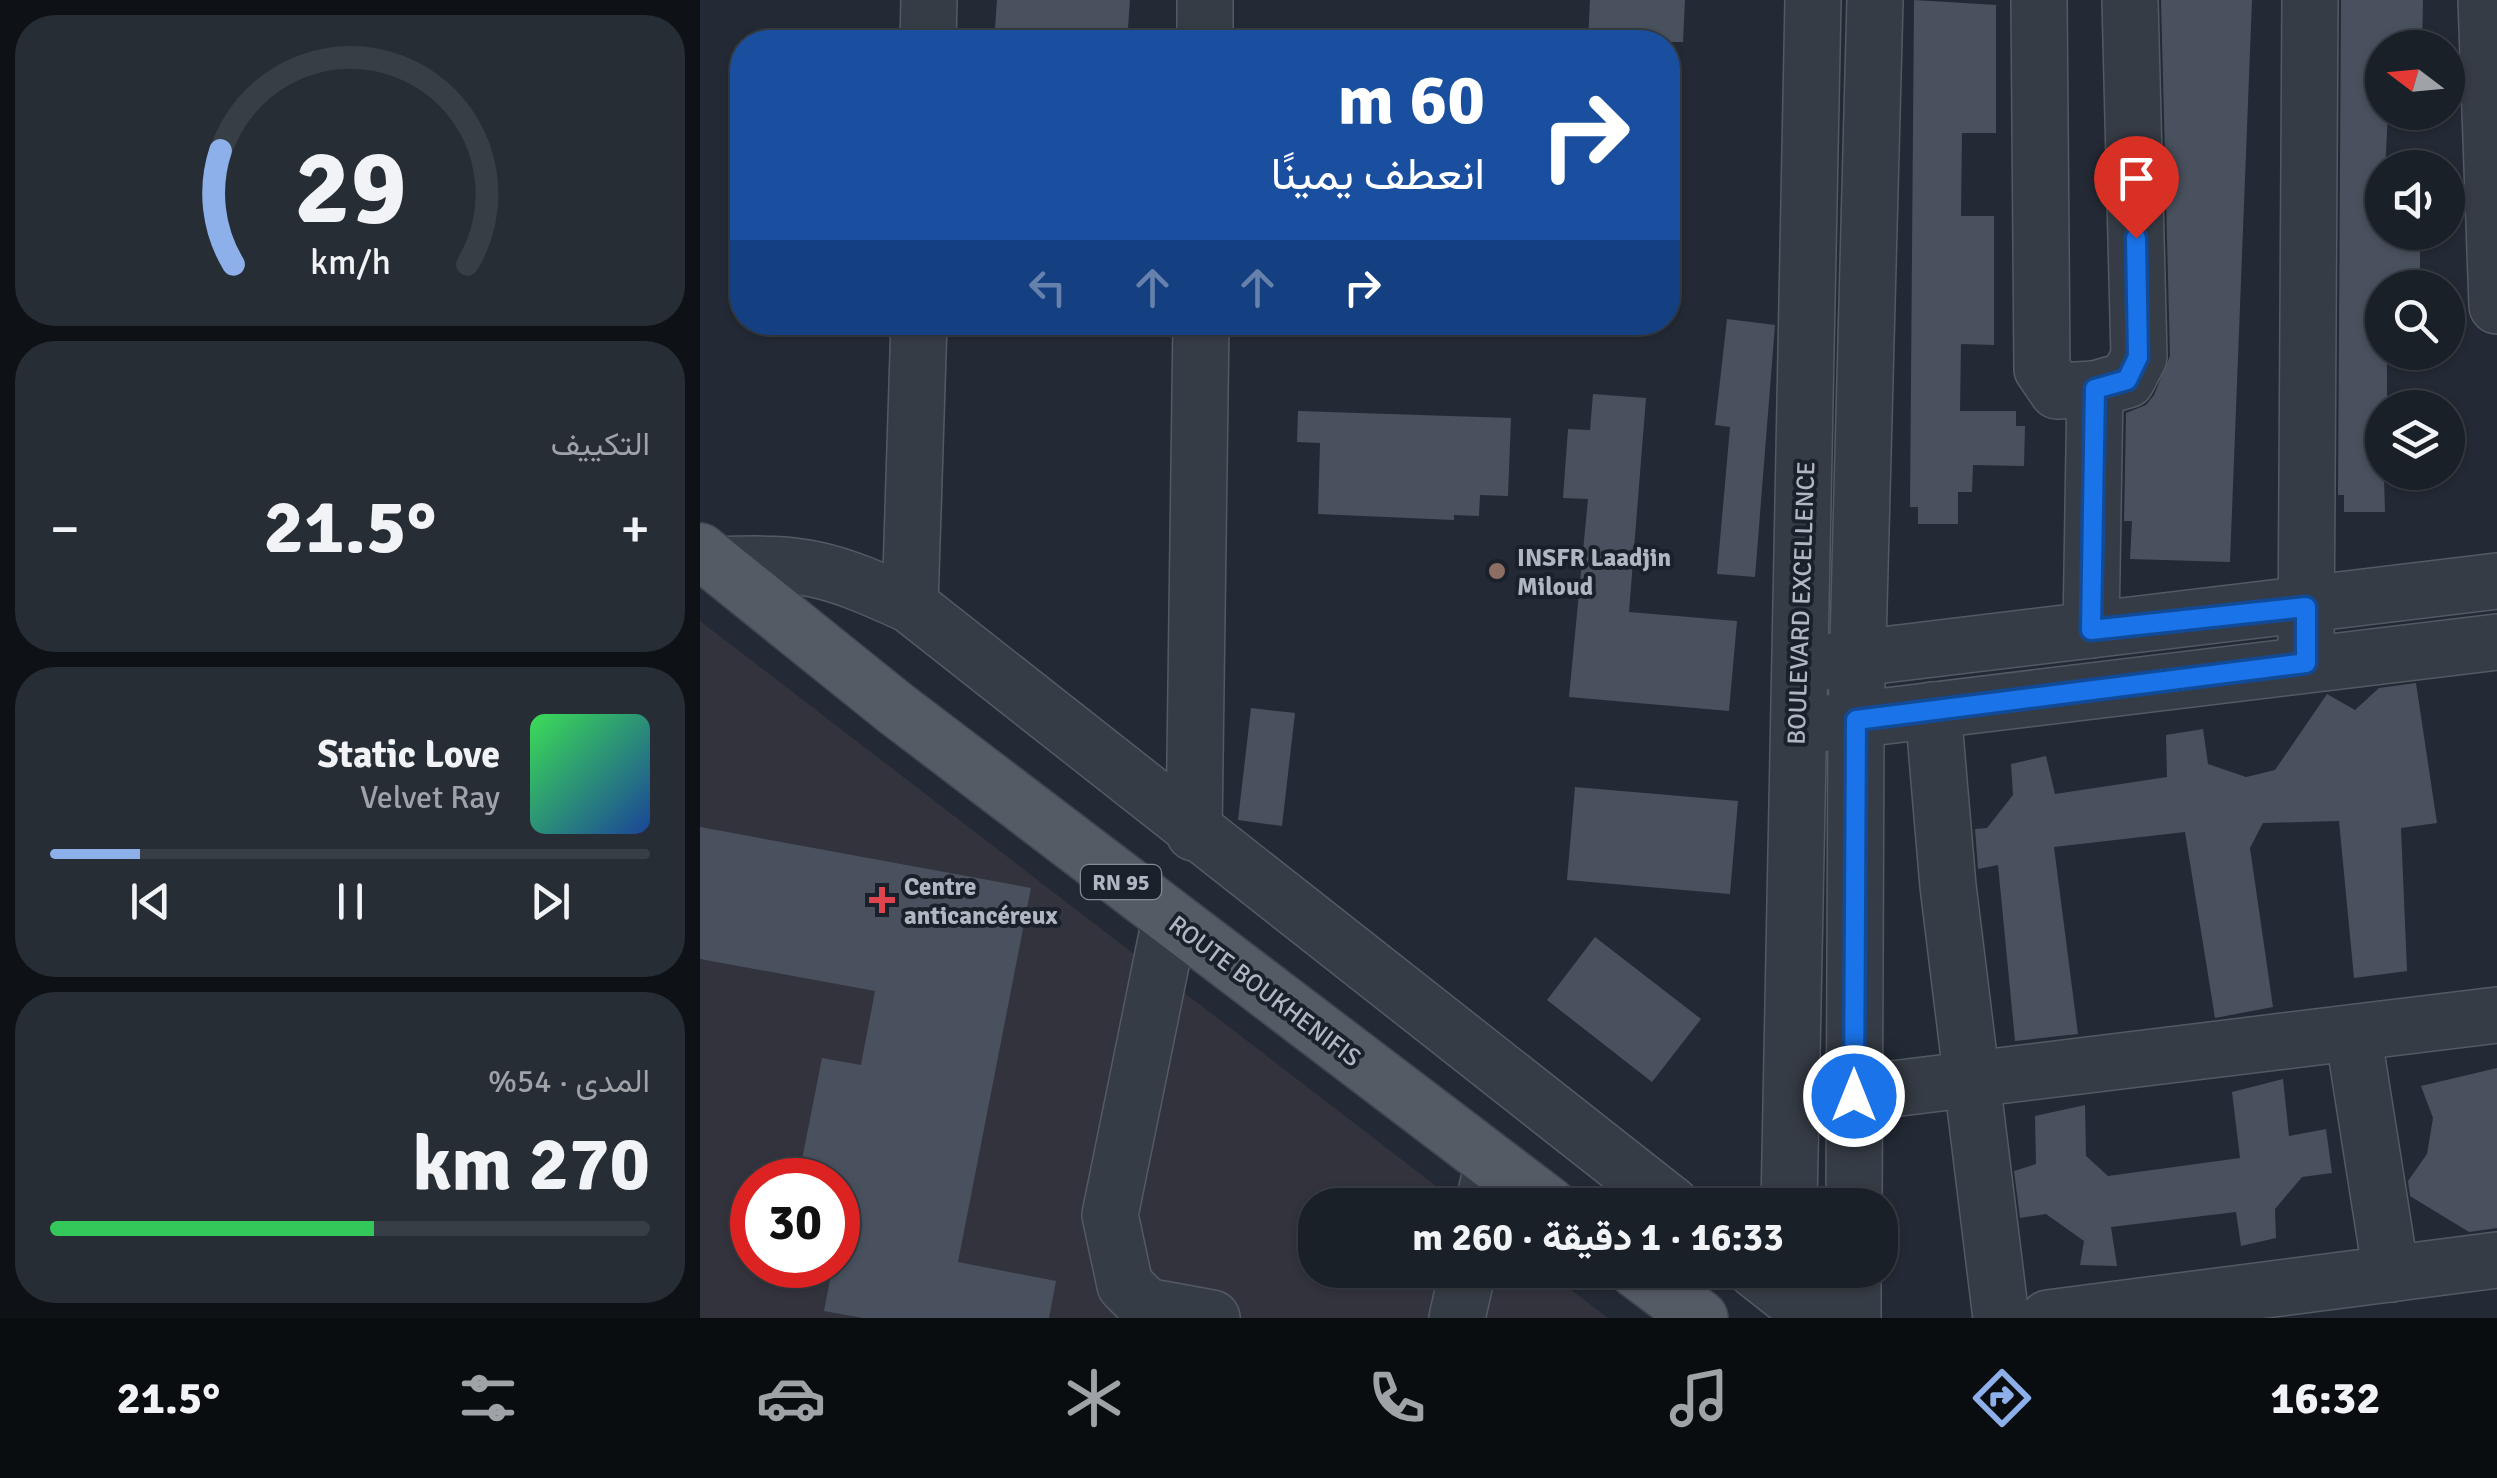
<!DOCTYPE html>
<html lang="ar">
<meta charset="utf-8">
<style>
body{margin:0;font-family:Signika,Vazirmatn,sans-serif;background:#272d34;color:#f1f3f6;direction:rtl;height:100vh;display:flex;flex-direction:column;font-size:38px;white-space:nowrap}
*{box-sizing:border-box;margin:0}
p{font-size:32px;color:#9fa3a8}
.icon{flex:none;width:55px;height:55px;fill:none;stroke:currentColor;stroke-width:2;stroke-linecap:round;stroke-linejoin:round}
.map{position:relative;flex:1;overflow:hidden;direction:ltr}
.drawer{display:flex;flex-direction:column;gap:15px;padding:15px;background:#0e1216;width:700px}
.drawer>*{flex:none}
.top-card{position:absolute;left:30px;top:30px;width:950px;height:305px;border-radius:40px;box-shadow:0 2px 8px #0004,0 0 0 2px #383e45;direction:rtl;background:#1a4fa0;color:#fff;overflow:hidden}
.needle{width:65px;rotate:286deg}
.tools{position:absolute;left:1665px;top:30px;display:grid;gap:20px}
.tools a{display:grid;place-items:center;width:100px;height:100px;border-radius:50%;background:#1a2028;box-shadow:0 2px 8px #0004,0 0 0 2px #383e45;font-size:50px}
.speed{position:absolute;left:30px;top:1158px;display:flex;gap:20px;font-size:50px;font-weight:700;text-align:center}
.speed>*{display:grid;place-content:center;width:130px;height:130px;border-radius:50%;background:#1a2028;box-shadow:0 2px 8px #0004,0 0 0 2px #383e45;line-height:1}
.speed .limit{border:15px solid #d22;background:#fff;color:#111}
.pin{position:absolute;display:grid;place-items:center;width:85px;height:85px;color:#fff;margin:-102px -42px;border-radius:50% 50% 50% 0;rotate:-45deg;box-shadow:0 0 10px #0007}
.pin .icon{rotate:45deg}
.me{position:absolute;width:110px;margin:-55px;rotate:0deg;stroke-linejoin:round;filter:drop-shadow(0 0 8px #0008)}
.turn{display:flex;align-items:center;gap:35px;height:210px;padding:0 30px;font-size:45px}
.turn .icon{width:130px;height:130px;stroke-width:2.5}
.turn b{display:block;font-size:70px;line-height:85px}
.lanes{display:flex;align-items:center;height:95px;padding:0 30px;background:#0003;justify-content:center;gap:50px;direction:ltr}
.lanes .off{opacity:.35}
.big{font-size:75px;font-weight:800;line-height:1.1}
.drawer .tile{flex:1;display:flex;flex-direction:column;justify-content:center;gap:15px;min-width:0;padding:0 35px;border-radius:40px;background:#272d34}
.drawer .dial{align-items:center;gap:0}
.dial svg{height:260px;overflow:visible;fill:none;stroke:#383e45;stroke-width:7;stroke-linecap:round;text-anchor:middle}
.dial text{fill:#f1f3f6;stroke:none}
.song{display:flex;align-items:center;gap:30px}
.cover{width:120px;height:120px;border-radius:15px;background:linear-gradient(135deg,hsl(130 70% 55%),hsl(220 70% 35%))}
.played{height:10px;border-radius:5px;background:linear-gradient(90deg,#8db0ea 15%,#383e45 15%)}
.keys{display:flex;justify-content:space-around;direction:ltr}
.heat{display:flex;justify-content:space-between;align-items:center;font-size:55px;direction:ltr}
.charge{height:15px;border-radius:8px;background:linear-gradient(90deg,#34c759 54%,#383e45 0)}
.trip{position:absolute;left:598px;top:1188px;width:600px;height:100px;border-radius:40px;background:#1a2028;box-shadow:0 2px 8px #0004,0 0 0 2px #383e45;font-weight:800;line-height:100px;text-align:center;direction:rtl}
.tabs{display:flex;height:160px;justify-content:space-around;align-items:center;background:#0a0d10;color:#9fa3a8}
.tabs .icon{width:70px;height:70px}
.tabs .active{color:#8db0ea}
.tabs b{font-size:45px;color:#f1f3f6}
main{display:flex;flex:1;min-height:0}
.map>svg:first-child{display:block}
.medical{fill:#33333d;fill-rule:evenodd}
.building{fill:#49515e}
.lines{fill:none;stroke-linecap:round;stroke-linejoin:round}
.minor-casing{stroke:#535a63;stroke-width:58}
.major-casing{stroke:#3f454f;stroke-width:58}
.minor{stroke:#363c45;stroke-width:55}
.major{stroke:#545b65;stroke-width:55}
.route-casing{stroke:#114b97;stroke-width:25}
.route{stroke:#1a73e8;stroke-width:18}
.education-dot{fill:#8d6e63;stroke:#1b212a;stroke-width:4}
.health-dot{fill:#e0444e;stroke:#1b212a;stroke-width:4}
.labels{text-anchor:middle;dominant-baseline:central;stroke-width:8;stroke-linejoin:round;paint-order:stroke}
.shield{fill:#1b212a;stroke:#838a94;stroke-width:2.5}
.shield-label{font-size:22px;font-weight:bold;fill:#b0b7c2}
.poi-label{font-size:25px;font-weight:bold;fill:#b0b7c2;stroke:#1b212a;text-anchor:start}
.street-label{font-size:25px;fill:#b0b7c2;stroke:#1b212a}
</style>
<main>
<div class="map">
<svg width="1797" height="1318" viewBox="0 0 1797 1318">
<rect width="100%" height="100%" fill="#232a35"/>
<path class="medical" d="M0,621L761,1205H615V1270H845L908,1318H0ZM52,1180H138V1265H52Z"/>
<g class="building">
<path d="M297,0H430L427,42H294Z"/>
<path d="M890,0H985L983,42H888Z"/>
<path d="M1214,0L1296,5V133H1262L1261,216H1294V345L1261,344L1260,411H1316V426H1325L1324,466L1273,465L1272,492H1258V524H1218V507H1210Z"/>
<path d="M1461,0H1552L1530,562L1430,559L1432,521H1424L1426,413L1446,405L1454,395L1470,356Z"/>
<path d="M1641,0H1723L1722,48H1682V112H1688L1682,232H1720V288H1682V352H1687V408H1682L1685,512H1644V495H1638Z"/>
<path d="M1027,319L1075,325L1055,577L1017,574L1030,427L1015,425Z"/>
<path d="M893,394L946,398L929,612L1037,621L1029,711L869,697L888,499L863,498L868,429L890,430Z"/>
<path d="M598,411L811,418L808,496L780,495L779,516L754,515V520L618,514L620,443L597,442Z"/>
<path d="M1716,683L1737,823L1701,828L1707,971L1654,978L1639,821L1563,823L1550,848L1573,1007L1515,1018L1485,832L1354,847L1378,1034L1315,1041L1298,865L1278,869L1275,829L1287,828L1313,795L1311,764L1346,756L1355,794L1467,777L1466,735L1503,729L1508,764L1546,777L1575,770L1627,694L1655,710L1679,688Z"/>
<path d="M551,708L595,713L582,826L538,820Z"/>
<path d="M875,787L1038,801L1030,894L867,880Z"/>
<path d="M0,827L331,888L258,1262L356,1281L349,1318H162L124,1311L133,1265H138V1180H98L122,1058L161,1065L175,991L0,959Z"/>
<path d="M895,937L1001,1019L952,1082L847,1000Z"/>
<path d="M1797,1068V1228L1769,1232L1710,1196L1708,1181L1727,1154L1733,1118L1721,1086Z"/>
<path d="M1583,1079L1589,1136L1626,1129L1632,1173L1602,1177L1575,1209L1576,1238L1541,1246L1536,1212L1411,1227L1417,1266L1380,1265L1384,1241L1346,1214L1320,1218L1314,1171L1336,1164L1335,1116L1385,1105L1386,1156L1408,1176L1540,1158L1532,1092Z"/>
</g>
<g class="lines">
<g class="minor-casing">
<g id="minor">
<path d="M1339,0L1342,369L1357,391L1395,389L1391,630"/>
<path d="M1786,0L1797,306"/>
<path d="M228,42L229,0"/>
<path d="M505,42V0"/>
<path d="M1395,389L1427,380L1439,357L1430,0"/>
<path d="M19,565C106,561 131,569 210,605L972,1205"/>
<path d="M210,605L219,322"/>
<path d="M1606,645L1610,0"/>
<path d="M1125,662L1797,581"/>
<path d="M1233,710L1248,886L1301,1318"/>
<path d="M1120,724L1797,642"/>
<path d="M494,833L501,322"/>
<path d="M470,920L410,1215L425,1285L446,1306L512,1318"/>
<path d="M1653,1033L1691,1274"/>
<path d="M1118,1098L1797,1015"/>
<path d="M783,1205L793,1163"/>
<path d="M1089,1205L1113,0"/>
<path d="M1154,1205L1156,720L1175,0"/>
<path d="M1055,1270L1088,1296L1129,1318"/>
<path d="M757,1318L768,1270"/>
<path d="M1153,1318V1270"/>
<path d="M1348,1318L1797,1260"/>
</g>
</g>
<g class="major-casing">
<g id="major">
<path d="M0,551L195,708L849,1205"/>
<path d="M936,1270L1000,1318"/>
</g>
</g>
<use href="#minor" class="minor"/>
<use href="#major" class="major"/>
</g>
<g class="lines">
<g class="route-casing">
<path id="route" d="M1154,1096L1156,720L1606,663V607L1391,630L1395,389L1427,380L1438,357L1436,238"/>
</g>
<use href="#route" class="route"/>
</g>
<circle class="education-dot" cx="797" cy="571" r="10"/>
<path class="health-dot" d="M177 885h10v10h10v10h-10v10h-10v-10h-10v-10h10z"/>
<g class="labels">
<rect class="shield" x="381" y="865" width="80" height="34" rx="8"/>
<g class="shield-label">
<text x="421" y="882">RN 95</text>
</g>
<g class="poi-label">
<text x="817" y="557">INSFR Laadjin<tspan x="817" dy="29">Miloud</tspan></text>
<text x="204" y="886">Centre<tspan x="204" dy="29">anticancéreux</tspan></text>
</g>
<g class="street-label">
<text transform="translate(1101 603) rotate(-88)">BOULEVARD EXCELLENCE</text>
<text transform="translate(565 991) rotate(37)">ROUTE BOUKHENIFIS</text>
</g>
</g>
</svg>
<div class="tools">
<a><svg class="needle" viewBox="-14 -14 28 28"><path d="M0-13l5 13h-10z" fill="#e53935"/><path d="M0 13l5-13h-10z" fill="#9fa3a8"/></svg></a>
<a><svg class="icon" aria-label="sound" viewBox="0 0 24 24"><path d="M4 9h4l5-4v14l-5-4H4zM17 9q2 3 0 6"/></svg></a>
<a><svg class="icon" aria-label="search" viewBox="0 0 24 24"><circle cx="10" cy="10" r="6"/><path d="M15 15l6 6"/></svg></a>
<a><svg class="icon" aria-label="layers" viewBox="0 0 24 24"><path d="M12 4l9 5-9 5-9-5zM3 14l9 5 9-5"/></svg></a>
</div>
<div class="speed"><div class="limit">30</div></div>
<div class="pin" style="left:1436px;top:238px;background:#d93025"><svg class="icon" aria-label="arrive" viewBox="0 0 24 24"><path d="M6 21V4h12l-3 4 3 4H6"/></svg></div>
<svg class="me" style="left:1154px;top:1096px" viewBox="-20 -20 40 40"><circle r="17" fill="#1a73e8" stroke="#fff" stroke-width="3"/><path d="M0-11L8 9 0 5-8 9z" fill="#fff"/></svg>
<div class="trip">16:33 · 1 دقيقة · 260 m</div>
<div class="top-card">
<div class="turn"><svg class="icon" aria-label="right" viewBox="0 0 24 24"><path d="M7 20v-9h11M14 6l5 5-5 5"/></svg><div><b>60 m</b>انعطف يمينًا</div></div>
<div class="lanes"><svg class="icon off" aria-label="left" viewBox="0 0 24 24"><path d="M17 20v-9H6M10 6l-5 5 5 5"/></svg><svg class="icon off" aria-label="ahead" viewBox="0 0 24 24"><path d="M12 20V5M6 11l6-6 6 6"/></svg><svg class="icon off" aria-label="ahead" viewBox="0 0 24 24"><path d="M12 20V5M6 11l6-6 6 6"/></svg><svg class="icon" aria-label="right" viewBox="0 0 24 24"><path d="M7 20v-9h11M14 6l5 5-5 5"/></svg></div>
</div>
</div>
<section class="drawer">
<div class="tile dial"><svg viewBox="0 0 100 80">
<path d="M14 69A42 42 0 1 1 86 69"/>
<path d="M14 69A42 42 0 0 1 10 34" stroke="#8db0ea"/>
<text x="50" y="56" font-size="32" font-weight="700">29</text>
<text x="50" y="72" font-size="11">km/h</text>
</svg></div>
<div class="tile"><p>التكييف</p>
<div class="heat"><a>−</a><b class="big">21.5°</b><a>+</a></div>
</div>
<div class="tile">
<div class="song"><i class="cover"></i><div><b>Static Love</b><p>Velvet Ray</p></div></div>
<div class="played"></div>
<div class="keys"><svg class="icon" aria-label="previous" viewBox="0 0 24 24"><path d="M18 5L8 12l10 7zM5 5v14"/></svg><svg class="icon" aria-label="pause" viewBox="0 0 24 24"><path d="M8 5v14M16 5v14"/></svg><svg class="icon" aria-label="next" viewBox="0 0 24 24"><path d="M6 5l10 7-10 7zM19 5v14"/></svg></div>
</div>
<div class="tile"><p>المدى · 54%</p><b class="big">270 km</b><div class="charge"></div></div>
</section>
</main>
<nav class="tabs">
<b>16:32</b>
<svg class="icon active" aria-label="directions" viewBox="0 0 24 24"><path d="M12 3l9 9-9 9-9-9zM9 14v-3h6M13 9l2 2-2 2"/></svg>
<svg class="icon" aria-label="music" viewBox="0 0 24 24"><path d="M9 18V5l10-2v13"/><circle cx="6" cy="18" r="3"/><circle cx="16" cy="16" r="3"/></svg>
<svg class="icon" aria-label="phone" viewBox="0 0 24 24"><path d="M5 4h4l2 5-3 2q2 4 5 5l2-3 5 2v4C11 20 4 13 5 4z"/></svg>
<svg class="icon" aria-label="climate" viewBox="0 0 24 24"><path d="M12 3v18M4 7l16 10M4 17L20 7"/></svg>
<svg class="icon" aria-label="car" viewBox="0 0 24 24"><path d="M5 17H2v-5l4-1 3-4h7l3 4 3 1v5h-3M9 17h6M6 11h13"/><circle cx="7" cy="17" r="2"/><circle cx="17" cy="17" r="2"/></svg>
<svg class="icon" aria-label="filters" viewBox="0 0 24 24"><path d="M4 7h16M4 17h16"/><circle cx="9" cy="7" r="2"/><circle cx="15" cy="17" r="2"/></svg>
<b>21.5°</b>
</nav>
